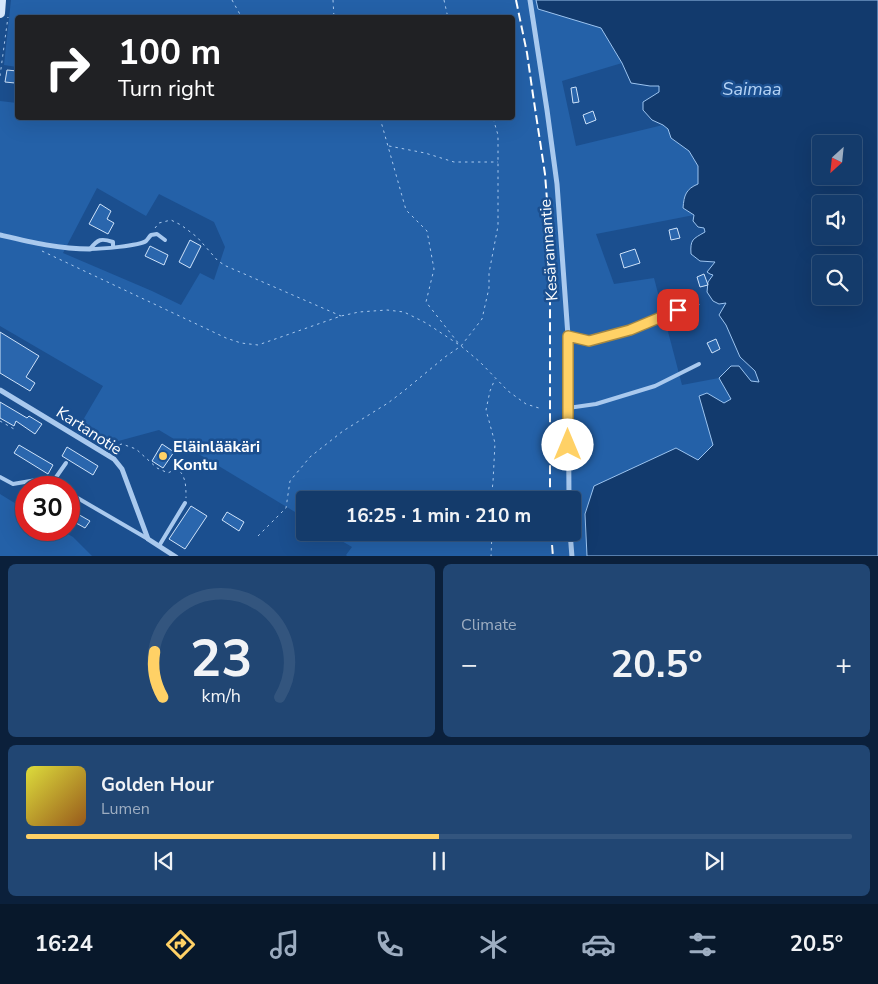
<!DOCTYPE html>
<meta charset="utf-8">
<style>
body{margin:0;font-family:"Nunito Sans",sans-serif;background:#214673;color:#f1f3f6;height:100vh;display:flex;flex-direction:column;font-size:19px;white-space:nowrap}
*{box-sizing:border-box;margin:0}
p{font-size:16px;color:#9dadc1}
.icon{flex:none;width:28px;height:28px;fill:none;stroke:currentColor;stroke-width:2;stroke-linecap:round;stroke-linejoin:round}
.map{position:relative;height:556px;overflow:hidden}
.drawer{display:flex;flex-direction:column;gap:8px;padding:8px;background:#0b203b;flex:1}
.drawer>*{flex:none}
.banner{position:absolute;left:15px;top:15px;width:500px;height:105px;border-radius:5px;box-shadow:0 5px 20px #0002,0 0 0 1px #33557e;background:#202124;color:#fff;overflow:hidden}
.needle{width:32px;rotate:207deg}
.buttons{position:absolute;left:812px;top:135px;display:grid;gap:10px}
.buttons a{display:grid;place-items:center;width:50px;height:50px;border-radius:5px;background:#143b6b;box-shadow:0 5px 20px #0002,0 0 0 1px #33557e;font-size:25px}
.speed{position:absolute;left:15px;top:476px;display:flex;gap:10px;font-size:25px;font-weight:700;text-align:center}
.speed>*{display:grid;place-content:center;width:65px;height:65px;border-radius:50%;background:#143b6b;box-shadow:0 5px 20px #0002,0 0 0 1px #33557e;line-height:1}
.speed .limit{border:8px solid #d22;background:#fff;color:#111}
.pin{position:absolute;display:grid;place-items:center;width:42px;height:42px;color:#fff;margin:-21px;border-radius:10px;box-shadow:0 2px 8px #0006}
.me{position:absolute;width:55px;margin:-28px;rotate:0deg;stroke-linejoin:round;filter:drop-shadow(0 0 4px #0008)}
.turn{display:flex;align-items:center;gap:18px;height:105px;padding:0 20px;font-size:22px}
.turn .icon{width:65px;height:65px;stroke-width:2.5}
.turn b{display:block;font-size:35px;line-height:42px}
.big{font-size:38px;font-weight:700;line-height:1.1}
.drawer .widget{flex:1;display:flex;flex-direction:column;justify-content:center;gap:8px;min-width:0;padding:0 18px;border-radius:8px;background:#214673}
.drawer .dial{align-items:center;gap:0}
.dial svg{height:130px;overflow:visible;fill:none;stroke:#33557e;stroke-width:7;stroke-linecap:round;text-anchor:middle}
.dial text{fill:#f1f3f6;stroke:none}
.song{display:flex;align-items:center;gap:15px}
.cover{width:60px;height:60px;border-radius:8px;background:linear-gradient(135deg,hsl(60 70% 55%),hsl(30 70% 35%))}
.played{height:5px;border-radius:2px;background:linear-gradient(90deg,#ffd166 50%,#33557e 50%)}
.keys{display:flex;justify-content:space-around;direction:ltr}
.heat{display:flex;justify-content:space-between;align-items:center;font-size:28px;direction:ltr}
.drawer .tiles{flex:1;display:grid;gap:8px;grid-template-columns:1fr 1fr}
.widget:last-child{grid-column:span 2}
.trip{position:absolute;left:296px;top:491px;width:285px;height:50px;border-radius:5px;background:#143b6b;box-shadow:0 5px 20px #0002,0 0 0 1px #33557e;font-weight:700;line-height:50px;text-align:center}
.menu{display:flex;height:80px;justify-content:space-around;align-items:center;background:#08182b;color:#9dadc1}
.menu .icon{width:35px;height:35px}
.menu .active{color:#ffd166}
.menu b{font-size:22px;color:#f1f3f6}
.map>svg:first-child{display:block}
.green{fill:#2461a8;fill-rule:evenodd}
.water{fill:#123a6d;stroke:#9cc4f0;fill-rule:evenodd}
.building{fill:#2a66ad;stroke:#cfe3fa}
.lines{fill:none;stroke-linecap:round;stroke-linejoin:round}
.path{stroke:#a9c9ee;stroke-width:1;stroke-dasharray:2.5 4;stroke-linecap:butt}
.lane{stroke:#a9c9ee;stroke-width:4}
.street{stroke:#a9c9ee;stroke-width:5}
.secondary{stroke:#d6e6fa;stroke-width:10}
.rail{stroke:#fff;stroke-width:2;stroke-dasharray:9 4;stroke-linecap:butt}
.route-casing{stroke:#a68842;stroke-width:12}
.route{stroke:#ffd166;stroke-width:9}
.poi-dot{fill:#ffd166;stroke:#1b4f8f;stroke-width:2}
.labels{text-anchor:middle;dominant-baseline:central;stroke-width:5;stroke-linejoin:round;paint-order:stroke}
.street-label{font-size:16px;fill:#fff;stroke:#1b4f8f}
.poi-label{font-size:16px;font-weight:bold;fill:#fff;stroke:#1b4f8f;text-anchor:start}
.water-label{font-size:18px;font-style:italic;fill:#b5d3f5;stroke:#1b4f8f}
</style>
<div class="map">
<svg width="878" height="557" viewBox="0 0 878 557">
<rect width="100%" height="100%" fill="#1b4f8f"/>
<g class="green">
<path d="M11,0H679L650,86L631,83L622,63L562,81L576,146L663,125L668,129L671,138L689,151L698,166V184C686,189 684,195 683,208L694,215L596,234L614,284L654,278L682,385L719,378L732,398L711,556H347L346,555L352,547L328,533L572,532V500H305V518L159,430L100,446L76,432L103,386L0,326V101L17,103L18,118H512V18H18L17,67L4,65ZM97,188L146,216L159,194L214,222L225,247L214,280L200,273L181,305L152,291L63,253Z"/>
<path d="M0,494L26,510V530H61L73,537L92,556H0Z"/>
</g>
<path class="water" d="M536,0H878V556H587L585,514L594,486L676,448L698,460L713,445L699,396L707,393L724,403L731,399L719,378L731,366H739L751,381L759,382L755,371L740,357L726,325L719,315L726,303L719,304L713,301L707,292L708,282L713,275L710,274L707,272L715,262L700,261L691,254C690,239 693,239 705,232L704,228L698,227L693,221L694,215L683,208C684,195 686,189 698,184V166L689,151L671,138L668,129L663,125L652,120L643,110V102L659,92V86H650L631,83L622,63L601,28L538,9ZM821,144H854V176H821ZM821,204H854V236H821ZM821,264H854V296H821Z"/>
<g class="building">
<path d="M7,70L17,71L15,83L5,82Z"/>
<path d="M576,87L579,102L573,103L571,88Z"/>
<path d="M593,111L596,120L586,124L583,115Z"/>
<path d="M100,204L111,211L107,219L114,223L108,234L89,224Z"/>
<path d="M677,228L680,238L671,240L669,230Z"/>
<path d="M190,240L201,246L190,268L179,262Z"/>
<path d="M150,246L168,255L164,265L145,256Z"/>
<path d="M635,249L640,263L624,268L620,254Z"/>
<path d="M704,274L708,285L700,287L697,277Z"/>
<path d="M695,293L699,305L687,309L683,297Z"/>
<path d="M0,332L39,356L26,377L35,383L30,391L0,373Z"/>
<path d="M716,339L720,349L712,353L707,343Z"/>
<path d="M0,402L27,418L29,416L42,424L35,434L16,421L14,426L0,418Z"/>
<path d="M162,444L174,452L163,468L152,461Z"/>
<path d="M19,445L53,465L48,474L14,453Z"/>
<path d="M67,447L98,466L93,475L62,456Z"/>
<path d="M191,506L207,516L185,549L169,539Z"/>
<path d="M69,509L90,521L85,528L69,519Z"/>
<path d="M227,512L244,522L239,531L222,520Z"/>
</g>
<g class="lines">
<g class="path">
<path d="M232,0L242,18"/>
<path d="M333,0L334,18"/>
<path d="M444,0L448,18"/>
<path d="M0,76L8,17"/>
<path d="M380,118L406,210L427,231L434,269L426,302L459,344"/>
<path d="M389,146L425,153L454,162H498"/>
<path d="M155,228L159,223L171,220L181,225L197,237L218,261L226,266L341,316"/>
<path d="M42,251L226,338L241,343L258,345L341,316L359,312L387,310L404,312L426,323L461,346L480,362L508,391L526,404L542,409"/>
<path d="M0,421L14,429"/>
<path d="M107,448L122,444L136,449L157,468L168,473L174,470L180,461"/>
<path d="M176,467C186,476 186,485 186,498"/>
<path d="M491,500L493,482L495,443L486,410L490,391L495,379"/>
<path d="M258,536L286,508L290,481L310,457L343,431L388,403L405,390L445,357L461,346L482,319L489,288V273L498,226V135L493,118"/>
<path d="M491,557L492,532"/>
</g>
<g class="lane">
<path d="M90,249C100,249 139,246 146,241C148,239 149,237 151,235L157,234L165,240"/>
<path d="M90,249C98,239 101,238 113,242V247"/>
<path d="M568,336L589,341L630,329L679,310"/>
<path d="M568,408L596,404L655,386L699,364"/>
<path d="M0,477L13,484L42,479L52,483"/>
<path d="M59,488L52,483L66,463"/>
<path d="M69,493L148,539"/>
<path d="M159,546L185,503"/>
</g>
<g class="street">
<path d="M530,0L547,110L557,184L568,336L569,500"/>
<path d="M0,235C30,242 59,249 90,249"/>
<path d="M0,390L114,459L122,469L148,539L176,557"/>
<path d="M570,532L572,557"/>
</g>
<path class="secondary" d="M0,13L1,0"/>
<g class="rail">
<path d="M516,0L527,53L533,95L545,174L550,239V500"/>
<path d="M551,532L553,557"/>
</g>
</g>
<g class="lines">
<g class="route-casing">
<path id="route" d="M568,445V336L589,341L630,330L678,310"/>
</g>
<use href="#route" class="route"/>
</g>
<circle class="poi-dot" cx="163" cy="456" r="5"/>
<g class="labels">
<g class="street-label">
<text transform="translate(549 250) rotate(-94)">Kesärannantie</text>
<text transform="translate(89 431) rotate(33)">Kartanotie</text>
</g>
<g class="poi-label">
<text x="173" y="447">Eläinlääkäri<tspan x="173" dy="18">Kontu</tspan></text>
</g>
<g class="water-label">
<text x="752" y="89">Saimaa</text>
</g>
</g>
</svg>
<div class="buttons">
<a><svg class="needle" viewBox="-14 -14 28 28"><path d="M0-13l5 13h-10z" fill="#e53935"/><path d="M0 13l5-13h-10z" fill="#9dadc1"/></svg></a>
<a><svg class="icon" aria-label="sound" viewBox="0 0 24 24"><path d="M4 9h4l5-4v14l-5-4H4zM17 9q2 3 0 6"/></svg></a>
<a><svg class="icon" aria-label="search" viewBox="0 0 24 24"><circle cx="10" cy="10" r="6"/><path d="M15 15l6 6"/></svg></a>
</div>
<div class="speed"><div class="limit">30</div></div>
<div class="pin" style="left:678px;top:310px;background:#d93025"><svg class="icon" aria-label="arrive" viewBox="0 0 24 24"><path d="M6 21V4h12l-3 4 3 4H6"/></svg></div>
<svg class="me" style="left:568px;top:445px" viewBox="-20 -20 40 40"><circle r="19" fill="#fff"/><path d="M0-13L10 11 0 6-10 11z" fill="#ffd166"/></svg>
<div class="trip">16:25 · 1 min · 210 m</div>
<div class="banner">
<div class="turn"><svg class="icon" aria-label="right" viewBox="0 0 24 24"><path d="M7 20v-9h11M14 6l5 5-5 5"/></svg><div><b>100 m</b>Turn right</div></div>
</div>
</div>
<section class="drawer">
<div class="tiles">
<div class="widget dial"><svg viewBox="0 0 100 80">
<path d="M14 69A42 42 0 1 1 86 69"/>
<path d="M14 69A42 42 0 0 1 9 41" stroke="#ffd166"/>
<text x="50" y="56" font-size="32" font-weight="700">23</text>
<text x="50" y="72" font-size="11">km/h</text>
</svg></div>
<div class="widget"><p>Climate</p>
<div class="heat"><a>−</a><b class="big">20.5°</b><a>+</a></div>
</div>
<div class="widget">
<div class="song"><i class="cover"></i><div><b>Golden Hour</b><p>Lumen</p></div></div>
<div class="played"></div>
<div class="keys"><svg class="icon" aria-label="previous" viewBox="0 0 24 24"><path d="M18 5L8 12l10 7zM5 5v14"/></svg><svg class="icon" aria-label="pause" viewBox="0 0 24 24"><path d="M8 5v14M16 5v14"/></svg><svg class="icon" aria-label="next" viewBox="0 0 24 24"><path d="M6 5l10 7-10 7zM19 5v14"/></svg></div>
</div>
</div>
</section>
<nav class="menu">
<b>16:24</b>
<svg class="icon active" aria-label="directions" viewBox="0 0 24 24"><path d="M12 3l9 9-9 9-9-9zM9 14v-3h6M13 9l2 2-2 2"/></svg>
<svg class="icon" aria-label="music" viewBox="0 0 24 24"><path d="M9 18V5l10-2v13"/><circle cx="6" cy="18" r="3"/><circle cx="16" cy="16" r="3"/></svg>
<svg class="icon" aria-label="phone" viewBox="0 0 24 24"><path d="M5 4h4l2 5-3 2q2 4 5 5l2-3 5 2v4C11 20 4 13 5 4z"/></svg>
<svg class="icon" aria-label="climate" viewBox="0 0 24 24"><path d="M12 3v18M4 7l16 10M4 17L20 7"/></svg>
<svg class="icon" aria-label="car" viewBox="0 0 24 24"><path d="M5 17H2v-5l4-1 3-4h7l3 4 3 1v5h-3M9 17h6M6 11h13"/><circle cx="7" cy="17" r="2"/><circle cx="17" cy="17" r="2"/></svg>
<svg class="icon" aria-label="filters" viewBox="0 0 24 24"><path d="M4 7h16M4 17h16"/><circle cx="9" cy="7" r="2"/><circle cx="15" cy="17" r="2"/></svg>
<b>20.5°</b>
</nav>
